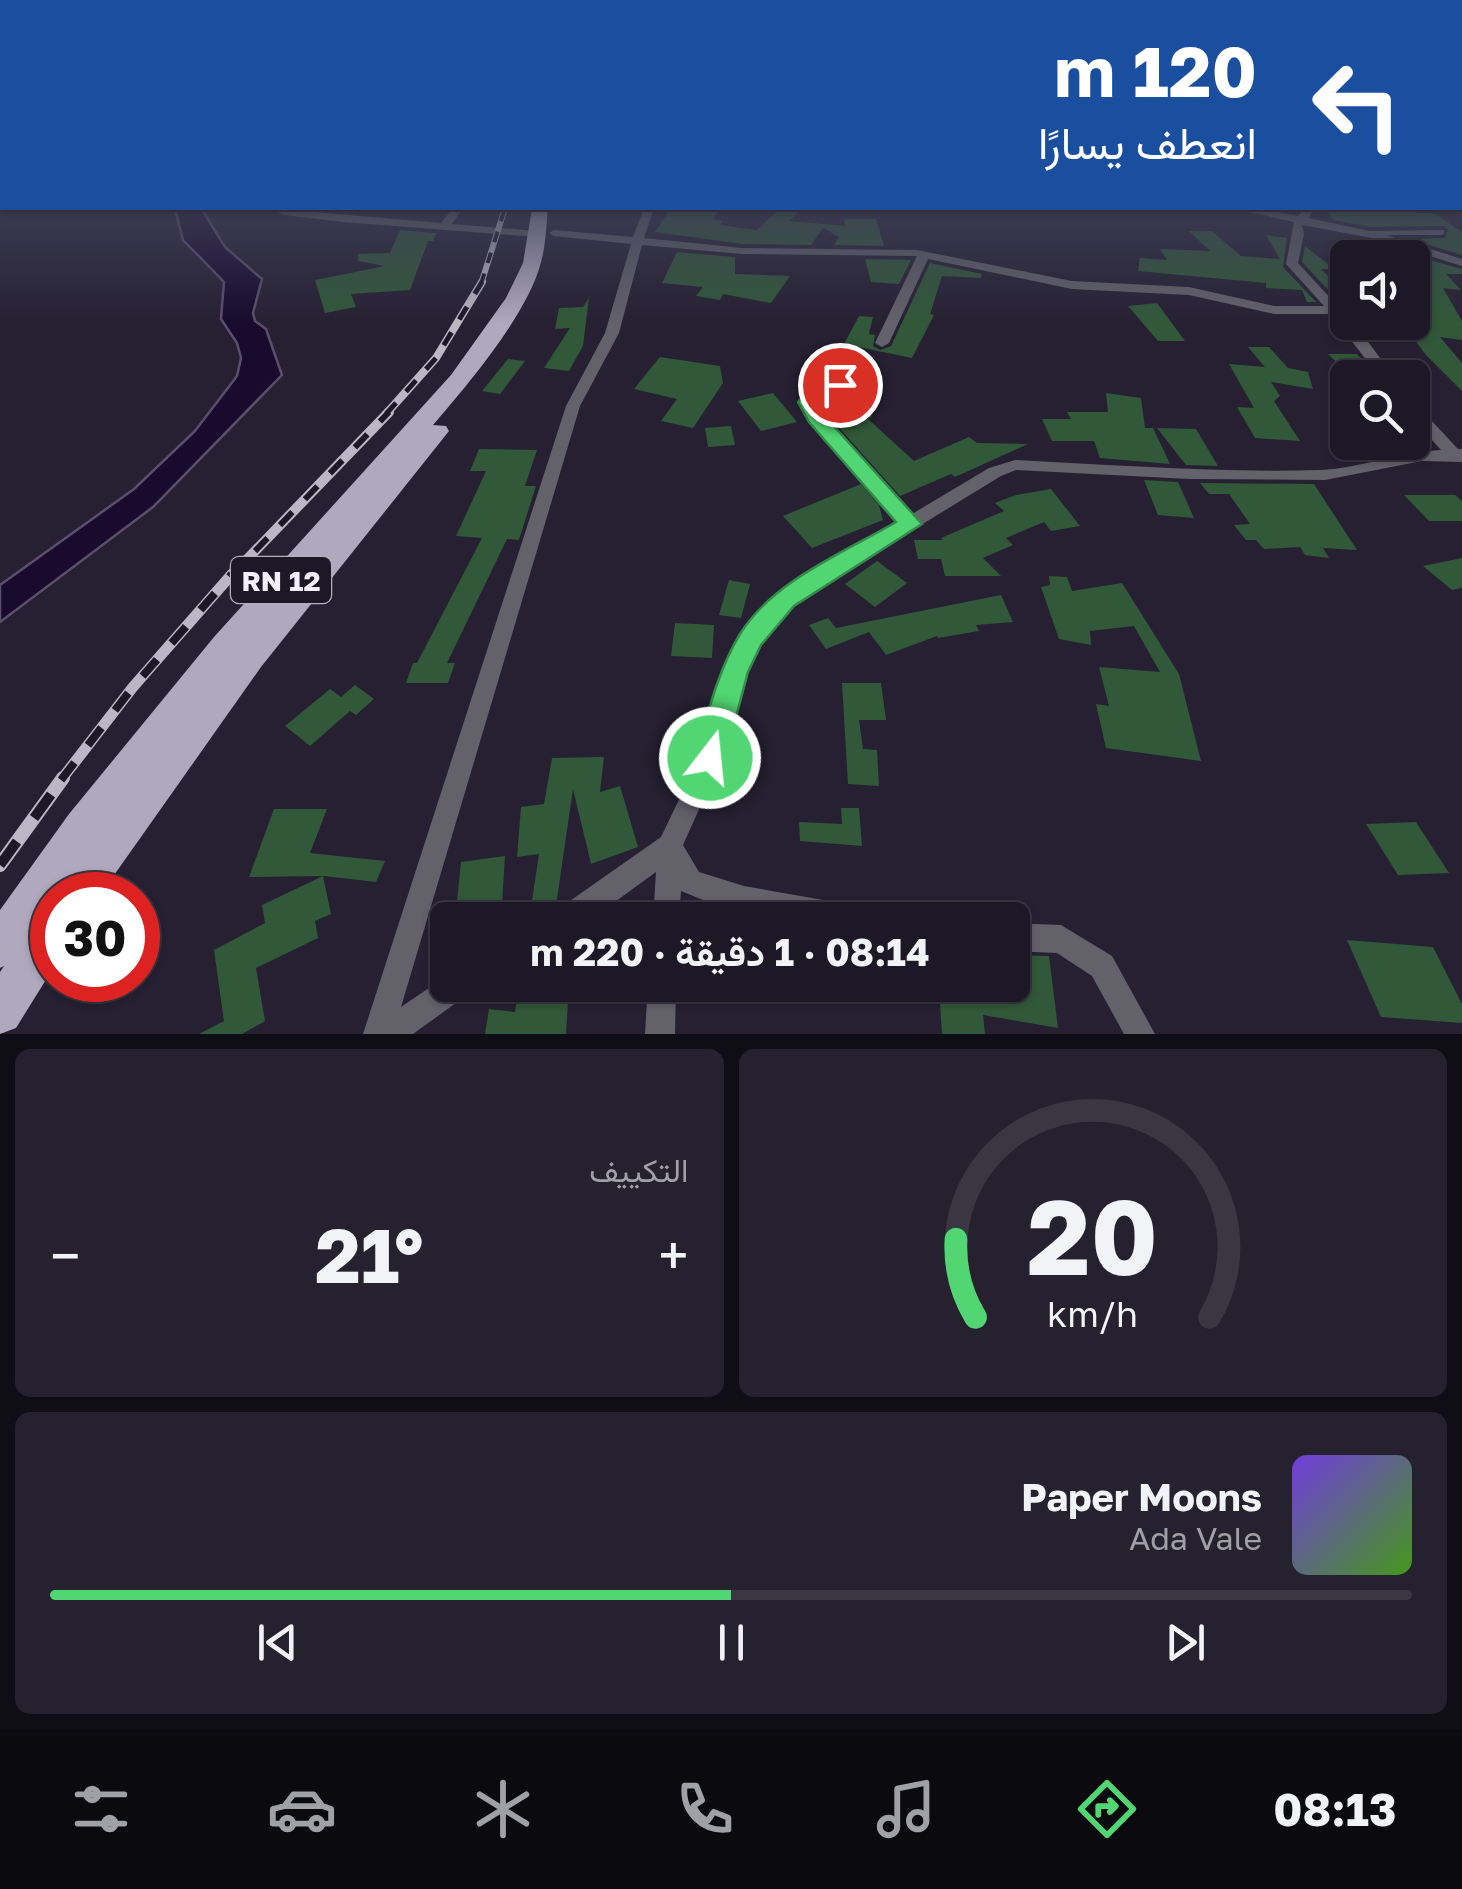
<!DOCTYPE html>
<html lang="ar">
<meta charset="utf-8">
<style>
body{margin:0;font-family:"Golos Text",Vazirmatn,sans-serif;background:#25212e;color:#f1f3f6;direction:rtl;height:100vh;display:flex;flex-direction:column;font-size:38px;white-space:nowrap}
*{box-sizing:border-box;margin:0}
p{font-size:32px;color:#a0a0a7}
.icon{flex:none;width:55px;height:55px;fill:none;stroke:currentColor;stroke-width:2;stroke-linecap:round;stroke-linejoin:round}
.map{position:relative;height:1034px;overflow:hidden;direction:ltr}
.panel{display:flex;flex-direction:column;gap:15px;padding:15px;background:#0f0d15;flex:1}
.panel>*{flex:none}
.hud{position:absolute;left:0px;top:0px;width:1462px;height:210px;box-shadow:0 2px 8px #0004,0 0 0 2px #3a3743;direction:rtl;background:#1a4fa0;color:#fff;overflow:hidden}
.buttons{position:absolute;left:1330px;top:240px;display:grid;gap:20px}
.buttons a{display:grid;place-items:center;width:100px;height:100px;border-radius:15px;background:#1c1826;box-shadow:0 2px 8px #0004,0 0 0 2px #3a3743;font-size:50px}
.speed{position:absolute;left:30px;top:872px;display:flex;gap:20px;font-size:50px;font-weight:700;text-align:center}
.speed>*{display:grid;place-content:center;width:130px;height:130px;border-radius:50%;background:#1c1826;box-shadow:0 2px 8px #0004,0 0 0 2px #3a3743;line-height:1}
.speed .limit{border:15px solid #d22;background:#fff;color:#111}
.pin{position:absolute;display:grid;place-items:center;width:85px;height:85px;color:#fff;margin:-42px;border:5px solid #fff;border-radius:50%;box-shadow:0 2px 10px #0007}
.me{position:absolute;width:110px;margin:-55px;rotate:16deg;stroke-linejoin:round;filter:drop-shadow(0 0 8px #0008)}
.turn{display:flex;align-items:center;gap:35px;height:210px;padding:0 40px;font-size:45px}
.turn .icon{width:130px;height:130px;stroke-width:2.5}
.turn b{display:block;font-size:70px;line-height:85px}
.big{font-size:75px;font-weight:700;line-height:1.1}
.panel .tile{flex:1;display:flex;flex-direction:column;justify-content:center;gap:15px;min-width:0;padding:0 35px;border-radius:15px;background:#25212e}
.panel .dial{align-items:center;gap:0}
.dial svg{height:260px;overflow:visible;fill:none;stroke:#3a3743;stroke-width:7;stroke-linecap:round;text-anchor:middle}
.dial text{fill:#f1f3f6;stroke:none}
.song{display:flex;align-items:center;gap:30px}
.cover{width:120px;height:120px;border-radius:15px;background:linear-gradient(135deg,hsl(260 70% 55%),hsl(100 70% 35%))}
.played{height:10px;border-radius:5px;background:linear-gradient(90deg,#52d673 50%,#3a3743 50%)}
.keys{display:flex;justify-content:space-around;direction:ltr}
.heat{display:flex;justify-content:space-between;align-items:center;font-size:55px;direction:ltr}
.panel .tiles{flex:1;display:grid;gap:15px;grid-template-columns:1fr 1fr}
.tile:last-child{grid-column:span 2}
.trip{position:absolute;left:430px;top:902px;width:600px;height:100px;border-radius:15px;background:#1c1826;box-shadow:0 2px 8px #0004,0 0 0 2px #3a3743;font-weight:700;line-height:100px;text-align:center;direction:rtl}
.tab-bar{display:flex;height:160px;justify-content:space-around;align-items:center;background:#0b0a0f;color:#a0a0a7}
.tab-bar .icon{width:70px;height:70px}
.tab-bar .current{color:#52d673}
.tab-bar b{font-size:45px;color:#f1f3f6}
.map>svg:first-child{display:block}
.water{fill:#190a2e;stroke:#5a4f6c;stroke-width:2.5}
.building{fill:#315838}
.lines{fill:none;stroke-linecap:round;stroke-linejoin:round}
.minor{fill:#63616a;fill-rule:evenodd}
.trunk{fill:#b0a9be;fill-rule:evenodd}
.rail-far4-casing{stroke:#bbb7c5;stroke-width:6}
.rail-far3-casing{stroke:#bbb7c5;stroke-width:8}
.rail-far2-casing{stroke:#bbb7c5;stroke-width:10}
.rail-far1-casing{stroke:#bbb7c5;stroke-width:11}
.rail-casing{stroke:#bbb7c5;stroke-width:14}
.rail-far4{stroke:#1d1728;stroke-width:4;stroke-dasharray:11;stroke-linecap:butt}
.rail-far3{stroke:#1d1728;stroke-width:5;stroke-dasharray:15;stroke-linecap:butt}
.rail-far2{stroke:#1d1728;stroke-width:6;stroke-dasharray:18;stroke-linecap:butt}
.rail-far1{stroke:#1d1728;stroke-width:8;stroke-dasharray:22;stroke-linecap:butt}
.rail{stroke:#1d1728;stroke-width:10;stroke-dasharray:29;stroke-linecap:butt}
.route{fill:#52d673;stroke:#358b4b;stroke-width:2.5}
.labels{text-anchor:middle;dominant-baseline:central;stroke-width:10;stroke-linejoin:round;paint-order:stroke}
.shield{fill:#1d1728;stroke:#b3afbc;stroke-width:2.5}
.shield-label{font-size:28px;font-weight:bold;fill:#f3f0fc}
</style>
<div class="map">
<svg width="1462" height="1034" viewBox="0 0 1462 1034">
<rect width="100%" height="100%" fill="#262032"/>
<path class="water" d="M175,208H201L225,247L262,279L253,313L255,321L266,329L282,375L153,507L0,622V585L134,489L195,431L237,376L241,358L237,343L221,319L224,282L183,240Z"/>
<g class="building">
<path d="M671,208H720L713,219L723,221L720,225L757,230L780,208L798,212L789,221L845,226L844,219H876L884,246L834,245L839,237L823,228L811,245L742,244L655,232Z"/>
<path d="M1324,208H1412L1416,213H1434L1462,232V255L1410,239L1445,238L1448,230L1444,226L1370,227L1334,220Z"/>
<path d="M400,230L437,233L433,241H428L410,290L351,294L356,307L325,313L315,280L385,266L358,261V254L390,253Z"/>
<path d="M1189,231H1212L1241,256L1280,259L1266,235L1287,238L1283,267L1316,302H1307L1302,290L1266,288V283L1138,271L1140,258L1167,260L1160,249L1210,251Z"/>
<path d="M1305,246L1334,269H1321L1348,295V311L1302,262Z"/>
<path d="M677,252L735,257V274L790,276L771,303L723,294L720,300L696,296L703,287L662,283Z"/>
<path d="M1412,255L1462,269V274H1446L1461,290L1443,288L1462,321V340L1440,337L1462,363V391L1426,355L1401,322H1412Z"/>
<path d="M865,259L911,260L899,284L871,282Z"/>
<path d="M930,263L982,274L981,278L942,276L930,314L934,315L912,358L844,344L859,316L873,317L869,334L875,335L873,346L880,350L891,346Z"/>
<path d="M589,298L583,346L569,371L544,368L570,328L555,329L559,308L583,307Z"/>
<path d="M1157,303L1185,341H1158L1128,306Z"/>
<path d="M1248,347H1269L1288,368L1308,372L1313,389L1271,382L1280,396L1274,401L1300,441L1255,438L1237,407L1254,408L1229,364L1265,367Z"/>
<path d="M1328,354H1357L1372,374H1349Z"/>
<path d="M660,357L720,366L723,383L693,428L661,421L677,399L634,389Z"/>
<path d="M508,359L525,361L500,394L482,391Z"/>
<path d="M773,393L797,422L761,431L738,401Z"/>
<path d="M1106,393L1141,398L1145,428H1153L1170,464L1100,458L1094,441H1052L1042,419H1071L1067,412H1108Z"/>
<path d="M854,401L872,417L868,419L914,461L969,437L977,443L1028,444L955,477L951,474L900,496L824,411Z"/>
<path d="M731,426L735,445L708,447L705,428Z"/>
<path d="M1157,428L1196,429L1218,466L1186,465Z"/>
<path d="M1328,442H1363L1378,457L1348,462Z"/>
<path d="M479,449L537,450L525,486H536L519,540L507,539L447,663H455L448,683H406L413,663H417L482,538L456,536L486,471H470Z"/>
<path d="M1144,480L1178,482L1194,518L1158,515Z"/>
<path d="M1200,483L1314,484L1357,550L1323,548L1329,558L1305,555L1300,547L1264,549L1256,540H1246L1234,525L1250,524L1229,494H1209Z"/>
<path d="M861,484L879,505L883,520L812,548L783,516Z"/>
<path d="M1051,489L1080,526L1051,531L1044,522L1006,538L1013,545L983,558L1001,576H945L941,559H918L914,540H943L941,538L1004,511L995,503L1016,495Z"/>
<path d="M1404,495H1455L1462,501V521H1429Z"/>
<path d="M1462,558V588L1452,590L1423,566Z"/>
<path d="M877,561L907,583L875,607L845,584Z"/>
<path d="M1049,576L1067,577L1072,591L1122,583L1179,674L1201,761L1106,748L1096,704L1109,706L1099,667L1160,672L1134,626L1090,631L1091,645L1059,639L1041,587L1050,585Z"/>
<path d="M729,580L750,584L741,618L719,615Z"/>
<path d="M1001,595L1013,622L976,625L979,631L938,638L937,636L886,655L869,632L826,649L809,625L828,618L836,628Z"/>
<path d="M675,623L714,625L712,658L671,656Z"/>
<path d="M842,683H881L886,720H859L863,749L877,750L879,786L848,784Z"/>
<path d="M355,685L374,699L356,715L350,711L310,746L285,726L330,689L341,697Z"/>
<path d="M604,757L600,792L620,786L638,847L591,864L573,789L556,906L531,907L539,854L517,857L521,807L544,804L552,758Z"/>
<path d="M841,808H859L862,846L800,841L799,822L842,824Z"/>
<path d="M274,809H327L310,853L385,861L376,882L324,876L249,877Z"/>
<path d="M1416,822L1449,873L1398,875L1366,824Z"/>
<path d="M505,856L501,920H455L461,862Z"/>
<path d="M323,876L331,914L315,921L318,938L256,968L265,1021L242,1034H199L224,1021L214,950L265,923L262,905Z"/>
<path d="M1347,940L1433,947L1462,1004V1023L1381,1017Z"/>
<path d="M1012,955L1049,956L1058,1028L983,1015L985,1034H942L939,987L1003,994L1002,985H1012Z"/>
<path d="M519,985H569L566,1034H485L489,1009L515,1012Z"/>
</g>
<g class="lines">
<g class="minor">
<path d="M269,208L441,223L453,208H463L452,224L537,231L542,234L537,237L344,222L284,215Z"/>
<path d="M644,208H654L644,238L742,248L917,250L1072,281L1189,287L1274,306H1324L1286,264L1294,222L1240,210L1239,208H1257L1298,216L1305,208H1315L1308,218L1370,231L1444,230V234L1440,235H1386L1462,259V266L1372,238L1302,225L1304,234L1298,263L1348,317V322L1354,323L1395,378H1380L1331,314H1274L1189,295L1072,289L928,259L889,343L882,347L875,343L917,256L742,254L642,245L619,333L580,406L401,1007L448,975V985H471L467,995L413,1034H363L566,406L605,333L631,244L554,236L549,233L554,230L633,237Z"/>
<path d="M840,381L845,382V388L823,392L815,401L822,415L912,514L989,468L1015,460C1117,465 1219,473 1321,470C1361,468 1400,452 1441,450L1412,418V404L1417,405L1458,449H1462V462L1422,461L1325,480L1189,479L1016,470L1001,476L792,604L758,644L745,672L722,758L683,845L699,872L744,886L863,907L873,910L876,920C804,920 749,921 681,891L679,920H653L656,872L590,920H554L557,910L661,837L699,758L723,672L743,633L778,594L899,522L811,420L800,401L813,385Z"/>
<path d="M1012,923L1061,925L1112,956L1155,1034H1124L1092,976L1057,953L1012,951Z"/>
<path d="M648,985H676L675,1034H645Z"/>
</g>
<path class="trunk" d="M532,208H548C546,226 546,245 541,262C528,314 468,384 433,425L446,426L449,431L261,667L100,895H52L49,911L52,910V970L16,1028L0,1034V972L4,966L0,968V910L69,814L214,637L451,375L506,298L523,263Z"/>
<g class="rail-far4-casing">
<path id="rail-far4" d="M481,284L505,208"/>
</g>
<g class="rail-far3-casing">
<path id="rail-far3" d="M386,414L436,358L482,282"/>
</g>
<g class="rail-far2-casing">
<path id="rail-far2" d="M230,577L389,412"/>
</g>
<g class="rail-far1-casing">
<path id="rail-far1" d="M61,780L133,687L232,574"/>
</g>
<g class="rail-casing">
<path id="rail" d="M0,865L63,778"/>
</g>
<use href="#rail-far4" class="rail-far4"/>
<use href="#rail-far3" class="rail-far3"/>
<use href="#rail-far2" class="rail-far2"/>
<use href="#rail-far1" class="rail-far1"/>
<use href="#rail" class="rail"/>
</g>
<linearGradient id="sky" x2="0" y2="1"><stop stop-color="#15121c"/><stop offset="0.55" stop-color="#41425a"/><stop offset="1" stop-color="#41425a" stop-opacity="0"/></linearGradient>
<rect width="1462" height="324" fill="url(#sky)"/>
<path class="route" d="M840,379L846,381V389L824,393L817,402L824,415L922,524L794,606L761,645L748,672L725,758L721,768L710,772L699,768L695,758C707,717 717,672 740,634C773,581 843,553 896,522L809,422L798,402L812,384Z"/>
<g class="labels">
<rect class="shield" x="231" y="557" width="100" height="46" rx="8"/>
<g class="shield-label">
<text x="281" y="580">RN 12</text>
</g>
</g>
</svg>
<div class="buttons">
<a><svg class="icon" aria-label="sound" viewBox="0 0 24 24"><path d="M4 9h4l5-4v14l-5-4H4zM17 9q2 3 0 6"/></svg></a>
<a><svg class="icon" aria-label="search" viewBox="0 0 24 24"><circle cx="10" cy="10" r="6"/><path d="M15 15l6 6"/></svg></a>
</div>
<div class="speed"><div class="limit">30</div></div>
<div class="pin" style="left:840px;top:385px;background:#d93025"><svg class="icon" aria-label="arrive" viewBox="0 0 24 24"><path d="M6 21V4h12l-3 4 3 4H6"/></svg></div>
<svg class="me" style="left:710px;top:758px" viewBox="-20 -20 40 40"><circle r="17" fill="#52d673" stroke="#fff" stroke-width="3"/><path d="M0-11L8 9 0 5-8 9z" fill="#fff"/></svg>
<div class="trip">08:14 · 1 دقيقة · 220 m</div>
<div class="hud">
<div class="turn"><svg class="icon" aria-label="left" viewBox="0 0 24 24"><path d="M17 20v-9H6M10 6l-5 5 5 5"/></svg><div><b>120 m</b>انعطف يسارًا</div></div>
</div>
</div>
<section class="panel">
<div class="tiles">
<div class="tile dial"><svg viewBox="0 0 100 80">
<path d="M14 69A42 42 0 1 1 86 69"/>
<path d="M14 69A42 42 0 0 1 8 45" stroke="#52d673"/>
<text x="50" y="56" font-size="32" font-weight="700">20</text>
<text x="50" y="72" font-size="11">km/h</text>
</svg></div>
<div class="tile"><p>التكييف</p>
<div class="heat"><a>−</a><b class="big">21°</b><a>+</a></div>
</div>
<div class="tile">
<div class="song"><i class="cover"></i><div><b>Paper Moons</b><p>Ada Vale</p></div></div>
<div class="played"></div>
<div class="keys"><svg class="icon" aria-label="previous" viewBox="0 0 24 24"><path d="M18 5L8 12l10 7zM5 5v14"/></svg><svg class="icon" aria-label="pause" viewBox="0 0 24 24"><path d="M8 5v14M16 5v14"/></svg><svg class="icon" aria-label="next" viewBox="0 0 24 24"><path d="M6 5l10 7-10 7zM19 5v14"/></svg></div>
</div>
</div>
</section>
<nav class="tab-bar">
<b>08:13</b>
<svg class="icon current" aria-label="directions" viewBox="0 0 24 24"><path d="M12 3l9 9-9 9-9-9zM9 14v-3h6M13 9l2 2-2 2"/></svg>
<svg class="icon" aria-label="music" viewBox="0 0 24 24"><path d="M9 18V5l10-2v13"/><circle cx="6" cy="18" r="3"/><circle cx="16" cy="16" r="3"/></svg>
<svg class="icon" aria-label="phone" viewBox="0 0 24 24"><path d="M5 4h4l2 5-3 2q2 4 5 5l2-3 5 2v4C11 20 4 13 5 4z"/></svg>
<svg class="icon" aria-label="climate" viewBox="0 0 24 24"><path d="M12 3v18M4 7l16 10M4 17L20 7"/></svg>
<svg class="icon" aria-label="car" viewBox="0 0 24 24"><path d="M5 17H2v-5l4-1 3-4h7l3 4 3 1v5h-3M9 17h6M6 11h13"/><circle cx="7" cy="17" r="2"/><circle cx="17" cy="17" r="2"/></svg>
<svg class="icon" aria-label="filters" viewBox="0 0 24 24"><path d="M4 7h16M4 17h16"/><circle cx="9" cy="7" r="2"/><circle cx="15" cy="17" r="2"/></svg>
</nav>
